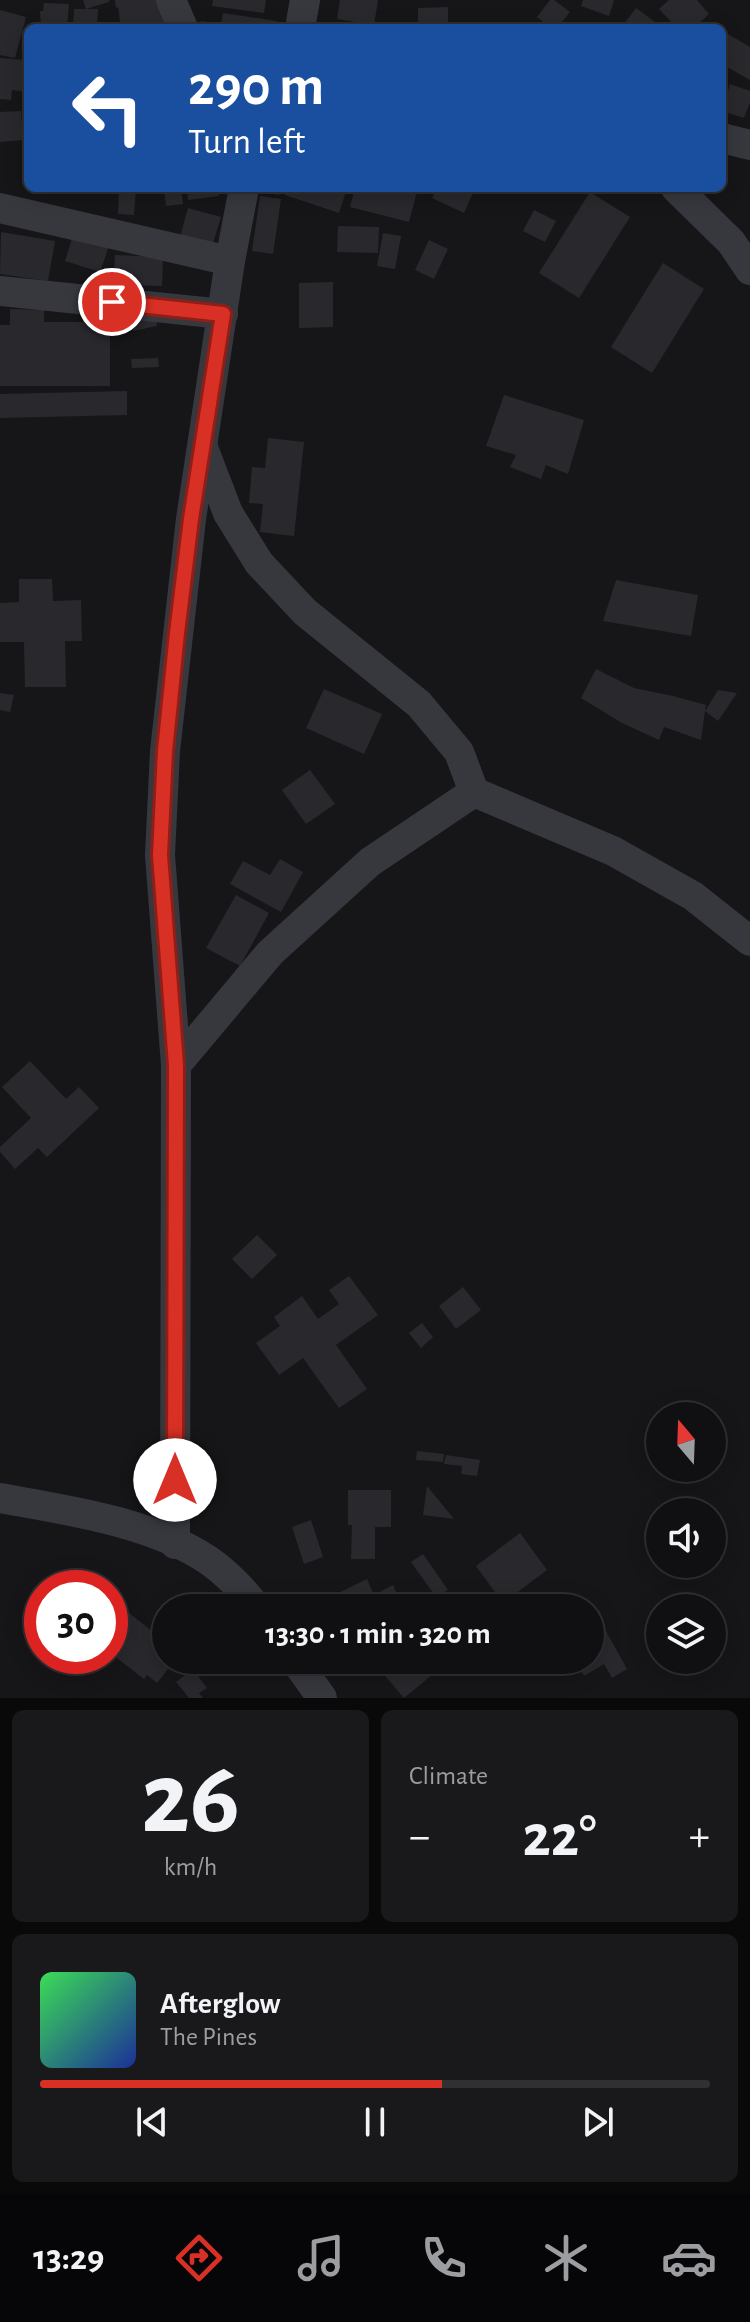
<!DOCTYPE html>
<meta charset="utf-8">
<style>
body{margin:0;font-family:"Alegreya Sans",sans-serif;background:#19191c;color:#f1f3f6;height:100vh;display:flex;flex-direction:column;font-size:30px;white-space:nowrap}
*{box-sizing:border-box;margin:0}
p{font-size:26px;color:#9c9da0}
.icon{flex:none;width:44px;height:44px;fill:none;stroke:currentColor;stroke-width:2;stroke-linecap:round;stroke-linejoin:round}
.map{position:relative;height:1698px;overflow:hidden}
.side{display:flex;flex-direction:column;gap:12px;padding:12px;background:#09090a;flex:1}
.side>*{flex:none}
.guide{position:absolute;left:24px;top:24px;width:702px;height:168px;border-radius:12px;box-shadow:0 4px 20px #0003,0 0 0 2px #303033;background:#1a4fa0;color:#fff;overflow:hidden}
.needle{width:52px;rotate:341deg}
.fabs{position:absolute;left:646px;top:1402px;display:grid;gap:16px}
.fabs a{display:grid;place-items:center;width:80px;height:80px;border-radius:50%;background:#101013;box-shadow:0 4px 20px #0003,0 0 0 2px #303033;font-size:40px}
.speed{position:absolute;left:24px;top:1570px;display:flex;gap:16px;font-size:40px;font-weight:700;text-align:center}
.speed>*{display:grid;place-content:center;width:104px;height:104px;border-radius:50%;background:#101013;box-shadow:0 4px 20px #0003,0 0 0 2px #303033;line-height:1}
.speed .limit{border:12px solid #d22;background:#fff;color:#111}
.pin{position:absolute;display:grid;place-items:center;width:68px;height:68px;color:#fff;margin:-34px;border:4px solid #fff;border-radius:50%;box-shadow:0 2px 8px #0007}
.me{position:absolute;width:88px;margin:-44px;rotate:0deg;stroke-linejoin:round;filter:drop-shadow(0 0 6px #0008)}
.turn{display:flex;align-items:center;gap:28px;height:168px;padding:0 32px;font-size:36px}
.turn .icon{width:104px;height:104px;stroke-width:2.5}
.turn b{display:block;font-size:56px;line-height:68px}
.big{font-size:60px;font-weight:700;line-height:1.1}
.side .widget{flex:1;display:flex;flex-direction:column;justify-content:center;gap:12px;min-width:0;padding:0 28px;border-radius:12px;background:#19191c}
.side .dial{align-items:center;gap:0}
.dial b{font-size:104px;line-height:1}
.song{display:flex;align-items:center;gap:24px}
.cover{width:96px;height:96px;border-radius:12px;background:linear-gradient(135deg,hsl(130 70% 55%),hsl(230 70% 35%))}
.played{height:8px;border-radius:4px;background:linear-gradient(90deg,#d93025 60%,#303033 60%)}
.keys{display:flex;justify-content:space-around;direction:ltr}
.heat{display:flex;justify-content:space-between;align-items:center;font-size:44px;direction:ltr}
.side .tiles{flex:1;display:grid;gap:12px;grid-template-columns:1fr 1fr}
.widget:last-child{grid-column:span 2}
.trip{position:absolute;left:152px;top:1594px;width:452px;height:80px;border-radius:40px;background:#101013;box-shadow:0 4px 20px #0003,0 0 0 2px #303033;font-weight:700;line-height:80px;text-align:center}
.tabs{display:flex;height:128px;justify-content:space-around;align-items:center;background:#060608;color:#9c9da0}
.tabs .icon{width:56px;height:56px}
.tabs .on{color:#d93025}
.tabs b{font-size:36px;color:#f1f3f6}
.map>svg:first-child{display:block}
.building{fill:#29292d}
.lines{fill:none;stroke-linecap:round;stroke-linejoin:round}
.minor{stroke:#37383e;stroke-width:30}
.route-casing{stroke:#8d1f18;stroke-width:20}
.route{stroke:#d93025;stroke-width:14}
</style>
<div class="map">
<svg width="750" height="1698" viewBox="0 0 750 1698">
<rect width="100%" height="100%" fill="#161619"/>
<g class="building">
<path d="M83,0H109V2L86,9H98L97,28H73L74,9H86Z"/>
<path d="M115,0H162L167,28H121L118,7L116,8Z"/>
<path d="M213,0H266L264,13L212,6Z"/>
<path d="M340,0H378L374,25L337,19Z"/>
<path d="M550,0H554L570,12L557,28H551L537,17Z"/>
<path d="M583,0H614L609,16L581,6Z"/>
<path d="M669,0H697L709,14L694,28H677L659,9Z"/>
<path d="M44,3L69,4L67,28H41L40,11H43Z"/>
<path d="M448,7V23L418,24V8Z"/>
<path d="M636,8L663,28H621Z"/>
<path d="M0,10L26,17L15,58L0,55Z"/>
<path d="M223,13L277,21L275,28H200L201,21L221,24Z"/>
<path d="M726,33L750,47V80L722,64V41Z"/>
<path d="M0,58L26,60L25,72H28V92L12,90L11,100L0,99Z"/>
<path d="M730,84L750,91V102L744,118L722,111Z"/>
<path d="M21,111L23,140L0,142V112Z"/>
<path d="M119,188H136L134,215L118,214Z"/>
<path d="M164,188H181L183,204L166,206Z"/>
<path d="M187,188H218L219,196L188,200Z"/>
<path d="M263,188H280L279,195L262,192Z"/>
<path d="M287,188H347L339,213L285,195Z"/>
<path d="M355,188H400L417,192L409,222L350,207Z"/>
<path d="M437,188H475L464,213L432,198Z"/>
<path d="M590,192L630,217L579,298L539,273Z"/>
<path d="M260,196L281,199L273,254L252,251Z"/>
<path d="M188,208L221,217L210,253L178,244Z"/>
<path d="M534,210L556,221L545,242L523,231Z"/>
<path d="M338,226L379,227L378,253L337,252Z"/>
<path d="M75,229L111,240L100,272L65,261Z"/>
<path d="M1,232L55,241L48,281L0,274Z"/>
<path d="M383,233L401,236L395,269L377,266Z"/>
<path d="M429,240L448,249L434,279L415,270Z"/>
<path d="M115,255L163,257L162,286L125,285V274H114Z"/>
<path d="M663,263L704,289L652,373L611,347Z"/>
<path d="M333,282V327L299,328V283Z"/>
<path d="M10,309L44,310V322H110V386H0V325H10Z"/>
<path d="M156,318L157,326L133,331L132,323Z"/>
<path d="M158,358L159,367L132,368L131,359Z"/>
<path d="M127,391V415L0,418V394Z"/>
<path d="M504,395L584,420L568,474L546,465L541,479L510,467L516,455L486,446Z"/>
<path d="M268,438L304,442L294,536L260,532L263,504L249,503L252,467L265,468Z"/>
<path d="M19,579H52L53,601L81,600L82,641H65L66,687H25L24,642H0V603L19,602Z"/>
<path d="M616,580L698,595L691,636L603,621Z"/>
<path d="M596,669L634,688L673,696L706,705L705,711L718,690L737,693L718,721L705,711L701,740L664,727L659,740L622,723L581,698Z"/>
<path d="M324,689L382,714L364,754L306,728Z"/>
<path d="M0,693L14,695L10,712L0,710Z"/>
<path d="M310,770L335,804L306,824L282,790Z"/>
<path d="M280,859L303,872L281,912L230,884L243,861L270,875Z"/>
<path d="M236,895L269,913L240,966L206,948Z"/>
<path d="M30,1061L66,1099L79,1087L99,1108L47,1157L38,1148L15,1169L0,1152V1147L31,1118L2,1087Z"/>
<path d="M257,1235L277,1255L252,1279L232,1259Z"/>
<path d="M349,1276L378,1315L336,1345L367,1389L339,1408L303,1358L279,1375L256,1343L280,1326L274,1317L302,1296L318,1319L339,1304L329,1290Z"/>
<path d="M463,1287L481,1310L456,1329L439,1306Z"/>
<path d="M422,1323L433,1337L421,1348L409,1333Z"/>
<path d="M417,1451L444,1454L443,1462L416,1460Z"/>
<path d="M446,1455L480,1460L477,1476L461,1474L462,1466L444,1464Z"/>
<path d="M427,1486L454,1519L423,1515Z"/>
<path d="M348,1490H391V1527H375V1559H351L352,1525H348Z"/>
<path d="M311,1520L323,1557L304,1564L292,1527Z"/>
<path d="M520,1533L547,1570L503,1603L476,1566Z"/>
<path d="M423,1554L448,1590L436,1597L411,1562Z"/>
<path d="M367,1579L374,1595L393,1585L404,1608H333L328,1598Z"/>
<path d="M184,1597L195,1608H173Z"/>
<path d="M110,1598L166,1642V1660H175L157,1683L147,1675L144,1679L113,1655L108,1661L101,1656H110Z"/>
<path d="M596,1613L627,1669L612,1678L604,1664L584,1676L575,1660H590V1617Z"/>
<path d="M379,1660H450L404,1698L375,1664Z"/>
<path d="M193,1669L207,1688L199,1693L203,1698H189L176,1682Z"/>
</g>
<g class="lines">
<g class="minor">
<path d="M171,0L183,28"/>
<path d="M300,28L305,0"/>
<path d="M722,138L750,145"/>
<path d="M676,188L731,242L750,270"/>
<path d="M0,208L230,261"/>
<path d="M0,291L223,314"/>
<path d="M203,448L228,513L259,563L305,612L419,704L459,752L474,792L613,851L693,896L750,941"/>
<path d="M176,1065L270,953L370,862L474,792"/>
<path d="M0,1498C67,1510 151,1522 208,1560C227,1573 243,1590 257,1608"/>
<path d="M175,1544L176,1065L160,855L165,751L191,519L230,261L244,188"/>
<path d="M295,1660L322,1698"/>
</g>
</g>
<g class="lines">
<g class="route-casing">
<path id="route" d="M112,302L223,314L191,519L177,633L165,751L160,855L176,1065L175,1480"/>
</g>
<use href="#route" class="route"/>
</g>
</svg>
<div class="fabs">
<a><svg class="needle" viewBox="-14 -14 28 28"><path d="M0-13l5 13h-10z" fill="#e53935"/><path d="M0 13l5-13h-10z" fill="#9c9da0"/></svg></a>
<a><svg class="icon" aria-label="sound" viewBox="0 0 24 24"><path d="M4 9h4l5-4v14l-5-4H4zM17 9q2 3 0 6"/></svg></a>
<a><svg class="icon" aria-label="layers" viewBox="0 0 24 24"><path d="M12 4l9 5-9 5-9-5zM3 14l9 5 9-5"/></svg></a>
</div>
<div class="speed"><div class="limit">30</div></div>
<div class="pin" style="left:112px;top:302px;background:#d93025"><svg class="icon" aria-label="arrive" viewBox="0 0 24 24"><path d="M6 21V4h12l-3 4 3 4H6"/></svg></div>
<svg class="me" style="left:175px;top:1480px" viewBox="-20 -20 40 40"><circle r="19" fill="#fff"/><path d="M0-13L10 11 0 6-10 11z" fill="#d93025"/></svg>
<div class="trip">13:30 · 1 min · 320 m</div>
<div class="guide">
<div class="turn"><svg class="icon" aria-label="left" viewBox="0 0 24 24"><path d="M17 20v-9H6M10 6l-5 5 5 5"/></svg><div><b>290 m</b>Turn left</div></div>
</div>
</div>
<section class="side">
<div class="tiles">
<div class="widget dial"><b>26</b><p>km/h</p></div>
<div class="widget"><p>Climate</p>
<div class="heat"><a>−</a><b class="big">22°</b><a>+</a></div>
</div>
<div class="widget">
<div class="song"><i class="cover"></i><div><b>Afterglow</b><p>The Pines</p></div></div>
<div class="played"></div>
<div class="keys"><svg class="icon" aria-label="previous" viewBox="0 0 24 24"><path d="M18 5L8 12l10 7zM5 5v14"/></svg><svg class="icon" aria-label="pause" viewBox="0 0 24 24"><path d="M8 5v14M16 5v14"/></svg><svg class="icon" aria-label="next" viewBox="0 0 24 24"><path d="M6 5l10 7-10 7zM19 5v14"/></svg></div>
</div>
</div>
</section>
<nav class="tabs">
<b>13:29</b>
<svg class="icon on" aria-label="directions" viewBox="0 0 24 24"><path d="M12 3l9 9-9 9-9-9zM9 14v-3h6M13 9l2 2-2 2"/></svg>
<svg class="icon" aria-label="music" viewBox="0 0 24 24"><path d="M9 18V5l10-2v13"/><circle cx="6" cy="18" r="3"/><circle cx="16" cy="16" r="3"/></svg>
<svg class="icon" aria-label="phone" viewBox="0 0 24 24"><path d="M5 4h4l2 5-3 2q2 4 5 5l2-3 5 2v4C11 20 4 13 5 4z"/></svg>
<svg class="icon" aria-label="climate" viewBox="0 0 24 24"><path d="M12 3v18M4 7l16 10M4 17L20 7"/></svg>
<svg class="icon" aria-label="car" viewBox="0 0 24 24"><path d="M5 17H2v-5l4-1 3-4h7l3 4 3 1v5h-3M9 17h6M6 11h13"/><circle cx="7" cy="17" r="2"/><circle cx="17" cy="17" r="2"/></svg>
</nav>
